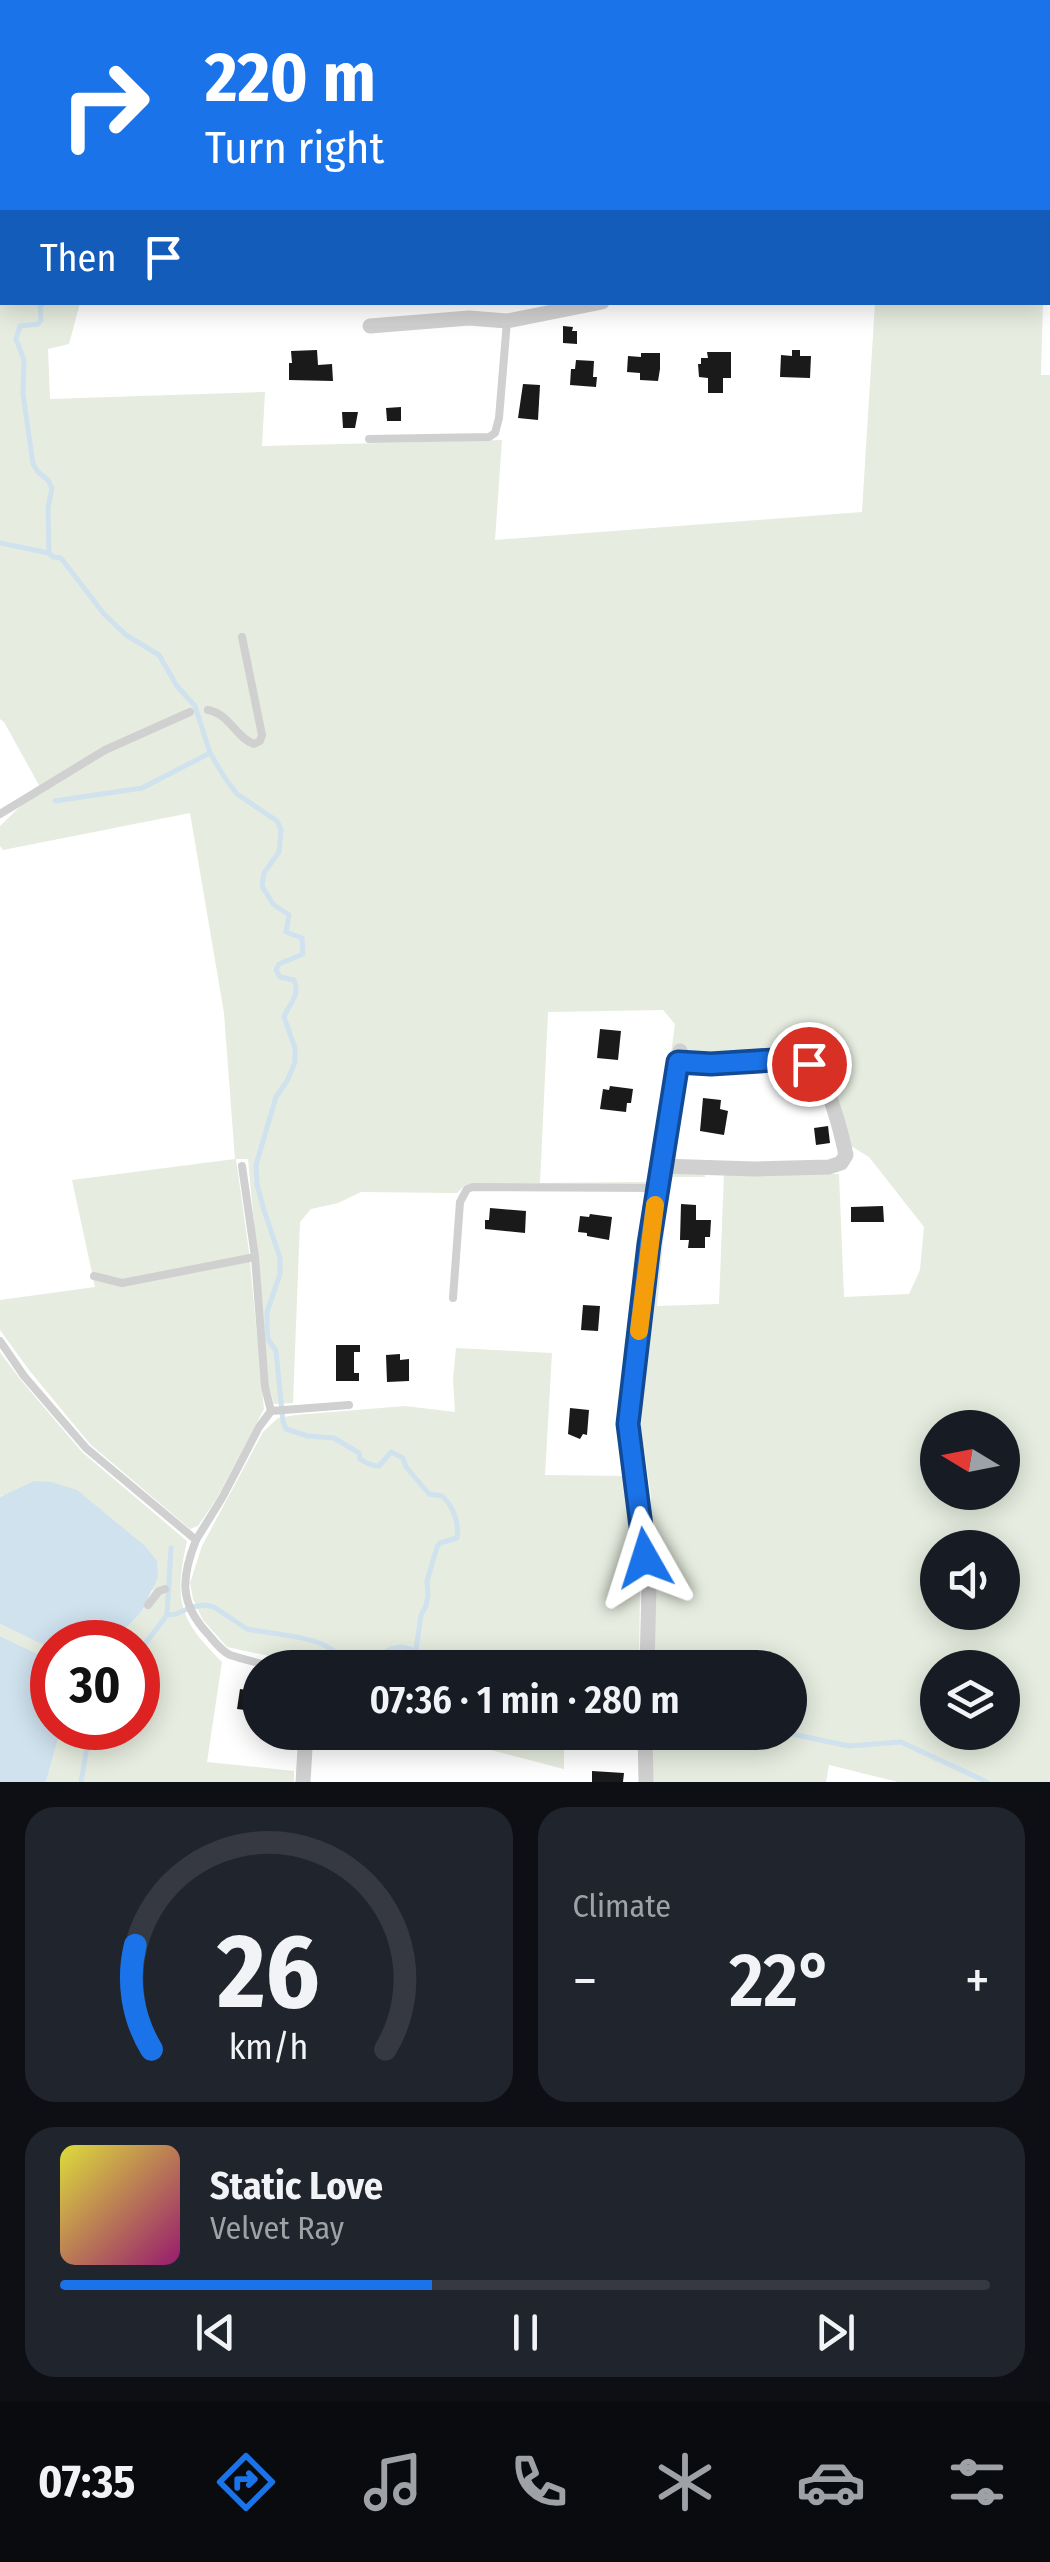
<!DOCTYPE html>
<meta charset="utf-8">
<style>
body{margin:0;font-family:"Fira Sans Condensed",sans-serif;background:#20242c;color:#f1f3f6;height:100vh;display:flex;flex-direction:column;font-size:38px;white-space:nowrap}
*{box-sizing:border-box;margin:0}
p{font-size:32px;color:#9ea1a6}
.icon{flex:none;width:55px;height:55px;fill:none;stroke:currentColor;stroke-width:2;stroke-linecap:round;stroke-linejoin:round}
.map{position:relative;height:1782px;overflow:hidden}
.details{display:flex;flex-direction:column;gap:25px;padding:25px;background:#0d0f14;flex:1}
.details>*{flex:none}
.top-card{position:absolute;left:0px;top:0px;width:1050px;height:305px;box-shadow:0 5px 25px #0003;background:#1a73e8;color:#fff;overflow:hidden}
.needle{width:65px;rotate:280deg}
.fabs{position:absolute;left:920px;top:1410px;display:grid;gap:20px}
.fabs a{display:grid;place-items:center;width:100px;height:100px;border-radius:50%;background:#171b24;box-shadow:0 5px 25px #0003;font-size:50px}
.speed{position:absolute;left:30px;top:1620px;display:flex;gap:20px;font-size:50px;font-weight:700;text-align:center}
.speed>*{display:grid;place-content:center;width:130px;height:130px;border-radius:50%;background:#171b24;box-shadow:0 5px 25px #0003;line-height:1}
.speed .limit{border:15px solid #d22;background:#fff;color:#111}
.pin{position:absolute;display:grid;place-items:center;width:85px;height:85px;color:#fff;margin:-42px;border:5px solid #fff;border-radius:50%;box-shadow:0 2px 10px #0007}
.me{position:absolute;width:110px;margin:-55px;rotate:354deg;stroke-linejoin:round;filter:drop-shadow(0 0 8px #0008)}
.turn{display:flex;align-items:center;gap:35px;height:210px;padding:0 40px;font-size:45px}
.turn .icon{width:130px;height:130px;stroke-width:2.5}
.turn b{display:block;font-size:70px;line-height:85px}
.then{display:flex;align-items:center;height:95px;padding:0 40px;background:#0003;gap:20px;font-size:38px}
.big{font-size:75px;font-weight:600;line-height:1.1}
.details .widget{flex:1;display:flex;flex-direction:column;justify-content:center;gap:15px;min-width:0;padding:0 35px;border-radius:30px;background:#20242c}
.details .dial{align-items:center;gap:0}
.dial svg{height:260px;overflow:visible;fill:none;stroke:#363941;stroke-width:7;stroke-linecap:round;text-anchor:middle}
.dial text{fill:#f1f3f6;stroke:none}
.song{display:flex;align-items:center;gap:30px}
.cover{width:120px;height:120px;border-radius:15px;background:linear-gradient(135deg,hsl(60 70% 55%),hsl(320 70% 35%))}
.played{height:10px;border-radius:5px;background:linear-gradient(90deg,#1a73e8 40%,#363941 40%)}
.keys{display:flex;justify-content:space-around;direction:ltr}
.heat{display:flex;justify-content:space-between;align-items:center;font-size:55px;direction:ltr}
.details .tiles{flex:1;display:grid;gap:25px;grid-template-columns:1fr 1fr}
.widget:last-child{grid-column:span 2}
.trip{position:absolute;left:242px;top:1650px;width:565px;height:100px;border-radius:50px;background:#171b24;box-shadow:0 5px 25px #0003;font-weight:600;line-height:100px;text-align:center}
.dock{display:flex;height:160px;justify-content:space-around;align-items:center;background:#090b0e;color:#9ea1a6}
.dock .icon{width:70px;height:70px}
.dock .active{color:#1a73e8}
.dock b{font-size:45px;color:#f1f3f6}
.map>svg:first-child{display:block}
.green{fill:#e6ecdf;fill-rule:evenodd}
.water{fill:#cfe2ee}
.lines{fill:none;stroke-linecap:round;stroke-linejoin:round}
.stream{stroke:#cfe2ee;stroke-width:5}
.building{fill:#1a1a1a}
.lane{stroke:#d0d0d0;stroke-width:8}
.street{stroke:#d0d0d0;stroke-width:15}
.route-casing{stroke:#114b97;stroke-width:25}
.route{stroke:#1a73e8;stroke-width:18}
.slow{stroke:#f59e0b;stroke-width:18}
</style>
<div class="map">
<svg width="1050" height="1782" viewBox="0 0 1050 1782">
<rect width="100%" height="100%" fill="#fff"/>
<g class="green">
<path d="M0,0H495L494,2H2V197H0Z"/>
<path d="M0,296L2,297V302L19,305L22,302L80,303L69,344L48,349L50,399L265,392L262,446L502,440L495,540L862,512L875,303H1043L1041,375H1050V1782H898L829,1765L826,1782H649V1733L790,1732V1668L650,1667L651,1496L641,1429L645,1326L654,1243L668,1173L704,1172L705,1177H673L669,1181L657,1306L719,1304L724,1174H839L844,1297L909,1294L920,1270L924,1227L869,1157L846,1143L810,1061L696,1058L678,1049L664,1104L675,1024L663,1010L548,1012L540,1183L645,1182L653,1175L652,1181L646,1184H472L465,1185L457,1193L361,1192L338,1203L311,1209L300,1222L293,1403L274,1404L269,1387L248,1159H236L249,1252L264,1409L217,1498L198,1526L190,1529L90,1444L29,1370L0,1330V1300L95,1287L72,1180L235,1159L224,1013L190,813L3,850L0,846V826L40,787L4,722L0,719ZM938,1428H1002V1492H938ZM938,1548H1002V1612H938ZM938,1668H1002V1732H938Z"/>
<path d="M456,1348L552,1353L545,1475L631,1476L640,1589L639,1667H300L283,1659L227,1647L203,1620L193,1599L190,1583L202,1546L263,1432L278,1418L296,1415L405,1406L455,1412L453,1379Z"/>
<path d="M0,1352L20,1379L82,1452L187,1541C174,1600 178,1619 222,1662L207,1762L294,1771V1782H46L61,1728H138V1642H113L142,1611L153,1590L2,1495L0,1497Z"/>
<path d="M0,1624L52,1649V1661L0,1636Z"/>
<path d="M462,1733H564V1769L479,1747Z"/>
</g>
<g class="water">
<path d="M34,1481L51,1482L77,1490L145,1546L157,1561L158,1577L142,1611L113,1642H52V1649L0,1624V1497Z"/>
<path d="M0,1636L52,1661V1728H61L46,1782H0Z"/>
</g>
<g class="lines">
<g class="stream">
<path d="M148,2V0"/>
<path d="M44,302L40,307L41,320L38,324L20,326L16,339L24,360L23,394L33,464L38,472L48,480L52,488L48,508L49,553L53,557L61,558L104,614L126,635L159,655L177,686L195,706L210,753L225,778L237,794L277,821L281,830L279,852L264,873L262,886L273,904L289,915L286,932L302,938L303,954L279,964L276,970L280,977L294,980C301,996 289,1003 284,1017L295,1048V1062L287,1081L276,1097L256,1165L257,1184L263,1207L280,1258V1274L267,1312V1327L268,1339L276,1351L283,1422L286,1429L308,1436L334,1438L359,1453L360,1459C366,1463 371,1466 379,1466L391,1452L403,1458L406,1467L429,1494L442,1496C454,1507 459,1523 457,1538L440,1543L437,1547L427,1581L428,1595L426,1606L421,1615L416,1650"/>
<path d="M0,543L49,553"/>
<path d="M55,801L142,788L210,753"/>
<path d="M167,1614L171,1548"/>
<path d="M138,1653L167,1615L176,1614L192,1607L205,1605L214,1607L247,1629C272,1634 301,1635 324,1645C333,1649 341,1658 351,1660C386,1669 391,1621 434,1668"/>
<path d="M782,1732L849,1746L901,1742L987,1782"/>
<path d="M81,1782L88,1741L95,1728"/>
</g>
</g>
<g class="building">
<path d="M563,326L573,327L572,331H577V344L563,343Z"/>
<path d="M317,350L318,365L332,364L333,381L289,380V363H292L291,351Z"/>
<path d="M792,350H800V356H811L810,378L780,377L781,355L792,356Z"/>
<path d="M707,352H731V378H723V393H708V378L699,377L698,364H701V358H708Z"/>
<path d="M641,353H660V369L658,381L640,380V373L627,372L628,356L641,357Z"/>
<path d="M576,360L594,361L593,377H597L596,387L570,385L571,369H575Z"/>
<path d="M523,384L540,385L538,420L518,418Z"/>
<path d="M401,407V421H387L386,408Z"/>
<path d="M342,412H358L355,428H343Z"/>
<path d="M600,1029L621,1031L618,1060L597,1058Z"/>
<path d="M610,1086L633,1089L631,1103H627L626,1112L600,1109L603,1089L609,1090Z"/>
<path d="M703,1098L721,1100L720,1109L728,1111L724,1135L700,1131Z"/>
<path d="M828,1126L830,1143L816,1145L814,1128Z"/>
<path d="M681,1204L696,1205V1220H711L710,1237H705V1248H688L689,1240H680Z"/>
<path d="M883,1206L884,1222H851V1207Z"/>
<path d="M490,1208L526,1211L525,1233L485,1229V1220H489Z"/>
<path d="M590,1214L612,1217L609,1240L587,1236V1233L578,1232L580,1216L589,1217Z"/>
<path d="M583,1305L600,1306L598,1331L581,1330Z"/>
<path d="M336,1345H360V1352H354V1373H359V1381H336Z"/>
<path d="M400,1354V1360L409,1359V1381L387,1382L386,1355Z"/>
<path d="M570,1408L589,1410L587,1435L583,1434L580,1439L568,1434Z"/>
<path d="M240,1689L260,1692V1712L237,1709Z"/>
<path d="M592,1771L624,1773L623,1782H592Z"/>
</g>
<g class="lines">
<g class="lane">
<path d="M369,439L489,437L495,433L499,418L507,321"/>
<path d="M208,710C230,714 235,737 254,744L260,741L262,735L242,637"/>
<path d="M0,814L105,750L190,712"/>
<path d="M242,1166L255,1257L265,1387L271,1411"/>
<path d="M94,1276L122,1283L255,1257"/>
<path d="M453,1298L460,1202L467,1189L473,1187L658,1188"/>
<path d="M0,1341L24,1376L86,1448L196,1540C181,1578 179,1603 208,1634C214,1641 221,1651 230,1655C245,1660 261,1663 276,1668"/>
<path d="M196,1540L222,1498L259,1427L271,1411L349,1405"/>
<path d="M148,1605L159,1591L165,1589"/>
</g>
<g class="street">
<path d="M1048,262H1050"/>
<path d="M370,326L469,318L507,321L602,302"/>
<path d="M660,1166L755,1169L829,1167L841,1163L846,1155C841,1132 828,1075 807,1063C801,1059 797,1060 790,1059L711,1064L678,1061"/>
<path d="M647,1668L649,1585L628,1424L649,1244L680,1051"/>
<path d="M645,1732L646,1782"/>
<path d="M303,1782L306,1732"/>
</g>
</g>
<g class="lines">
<g class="route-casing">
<path id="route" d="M645,1558L628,1424L649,1244L678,1062L711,1064L790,1059L801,1060L809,1064"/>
</g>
<use href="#route" class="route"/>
<path class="slow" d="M639,1331L655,1205"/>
</g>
</svg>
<div class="fabs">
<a><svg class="needle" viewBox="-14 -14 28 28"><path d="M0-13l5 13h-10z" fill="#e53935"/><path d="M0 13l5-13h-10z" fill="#9ea1a6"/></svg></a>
<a><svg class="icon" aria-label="sound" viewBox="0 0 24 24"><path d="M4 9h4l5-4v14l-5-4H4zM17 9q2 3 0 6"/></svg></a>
<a><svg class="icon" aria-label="layers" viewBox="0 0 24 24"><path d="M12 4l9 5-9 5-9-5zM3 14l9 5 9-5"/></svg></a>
</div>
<div class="speed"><div class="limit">30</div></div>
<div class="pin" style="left:809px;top:1064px;background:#d93025"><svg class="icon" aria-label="arrive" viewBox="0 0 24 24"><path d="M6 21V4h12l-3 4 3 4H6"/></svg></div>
<svg class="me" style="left:645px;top:1558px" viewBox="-20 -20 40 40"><path d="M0-17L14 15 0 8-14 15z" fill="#1a73e8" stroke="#fff" stroke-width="4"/></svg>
<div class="trip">07:36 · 1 min · 280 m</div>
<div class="top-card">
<div class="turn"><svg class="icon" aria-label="right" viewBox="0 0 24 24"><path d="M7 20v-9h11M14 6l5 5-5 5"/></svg><div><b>220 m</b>Turn right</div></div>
<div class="then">Then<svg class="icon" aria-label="arrive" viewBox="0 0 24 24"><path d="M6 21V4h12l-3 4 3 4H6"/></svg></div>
</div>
</div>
<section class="details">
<div class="tiles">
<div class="widget dial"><svg viewBox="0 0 100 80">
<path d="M14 69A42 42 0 1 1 86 69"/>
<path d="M14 69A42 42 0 0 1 9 37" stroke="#1a73e8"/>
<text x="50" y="56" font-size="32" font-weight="700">26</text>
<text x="50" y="72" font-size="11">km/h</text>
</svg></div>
<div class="widget"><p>Climate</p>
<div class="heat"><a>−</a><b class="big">22°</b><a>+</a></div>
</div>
<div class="widget">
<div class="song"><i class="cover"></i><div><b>Static Love</b><p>Velvet Ray</p></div></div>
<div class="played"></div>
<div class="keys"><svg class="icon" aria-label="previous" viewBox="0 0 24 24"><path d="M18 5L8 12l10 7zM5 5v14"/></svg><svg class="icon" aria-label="pause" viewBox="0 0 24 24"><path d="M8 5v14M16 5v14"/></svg><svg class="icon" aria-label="next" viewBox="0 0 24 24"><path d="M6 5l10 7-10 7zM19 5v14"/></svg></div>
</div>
</div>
</section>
<nav class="dock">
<b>07:35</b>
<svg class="icon active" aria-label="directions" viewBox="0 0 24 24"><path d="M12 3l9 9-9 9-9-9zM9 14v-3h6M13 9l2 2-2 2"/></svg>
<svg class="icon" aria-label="music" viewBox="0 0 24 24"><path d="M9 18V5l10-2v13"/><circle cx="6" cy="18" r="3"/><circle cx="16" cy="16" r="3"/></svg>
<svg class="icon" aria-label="phone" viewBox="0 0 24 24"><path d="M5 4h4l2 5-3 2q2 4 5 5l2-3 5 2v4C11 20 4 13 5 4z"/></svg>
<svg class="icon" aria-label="climate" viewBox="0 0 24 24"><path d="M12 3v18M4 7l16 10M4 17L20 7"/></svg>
<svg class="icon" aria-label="car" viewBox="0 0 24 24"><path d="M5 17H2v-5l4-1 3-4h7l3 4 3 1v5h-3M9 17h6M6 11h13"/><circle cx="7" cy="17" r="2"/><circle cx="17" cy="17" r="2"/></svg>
<svg class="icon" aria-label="filters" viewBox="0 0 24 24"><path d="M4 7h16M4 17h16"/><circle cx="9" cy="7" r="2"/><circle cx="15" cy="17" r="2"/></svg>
</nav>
